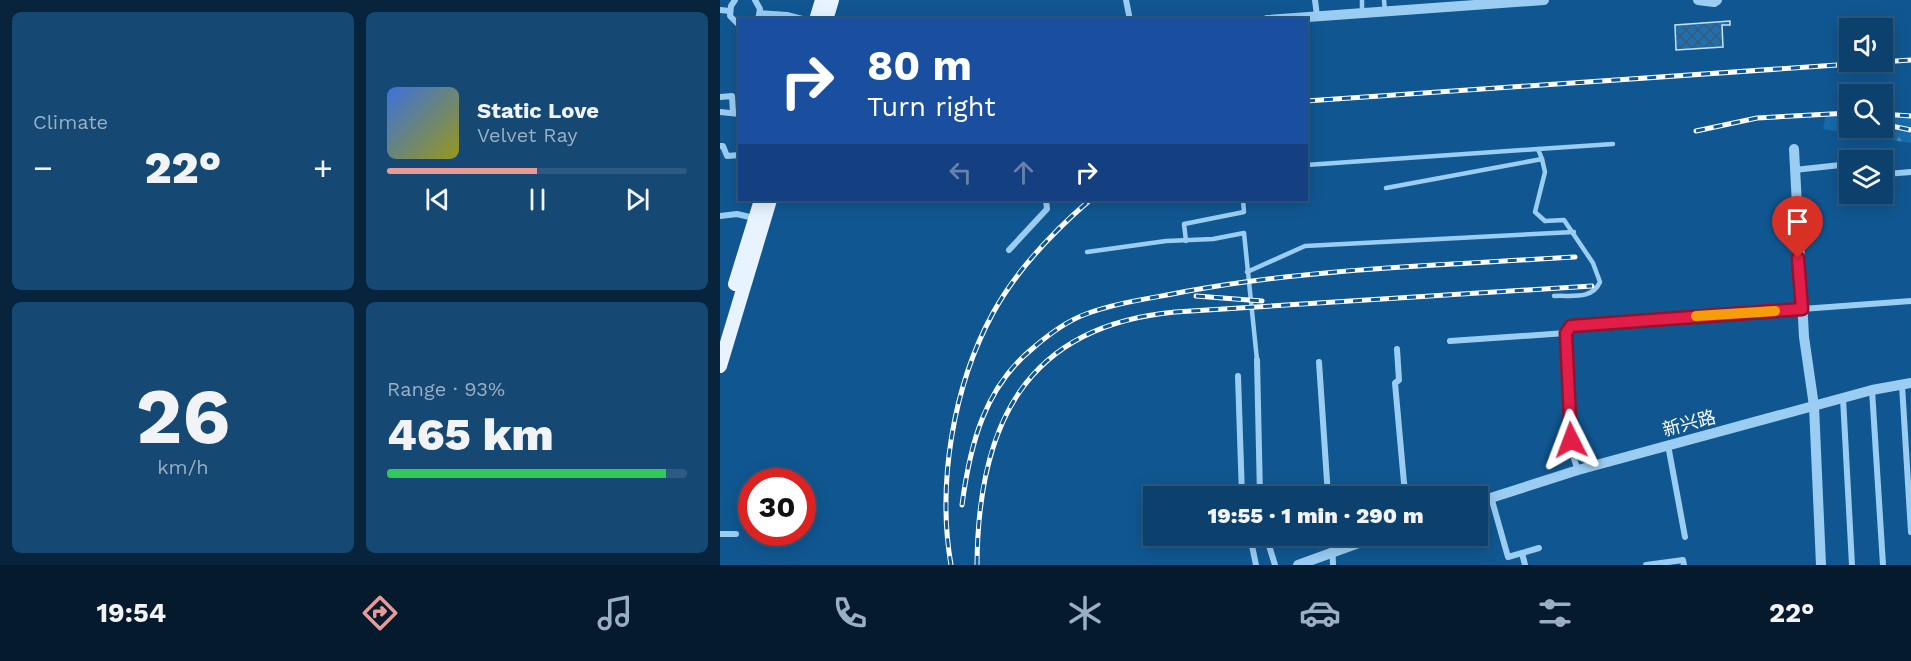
<!DOCTYPE html>
<meta charset="utf-8">
<style>
body{margin:0;font-family:"Work Sans","Noto Sans SC",sans-serif;background:#154872;color:#f1f3f6;height:100vh;display:flex;flex-direction:column;font-size:22px;white-space:nowrap}
*{box-sizing:border-box;margin:0}
p{font-size:20px;color:#9aafc2}
.icon{flex:none;width:33px;height:33px;fill:none;stroke:currentColor;stroke-width:2;stroke-linecap:round;stroke-linejoin:round}
.map{position:relative;flex:1;overflow:hidden}
.drawer{display:flex;flex-direction:column;gap:12px;padding:12px;background:#07243c;width:720px}
.drawer>*{flex:none}
.banner{position:absolute;left:18px;top:18px;width:570px;height:183px;border-radius:0px;box-shadow:0 3px 15px #0003,0 0 0 2px #2c5a80;background:#1a4fa0;color:#fff;overflow:hidden}
.buttons{position:absolute;left:1119px;top:18px;display:grid;gap:12px}
.buttons a{display:grid;place-items:center;width:54px;height:54px;border-radius:0px;background:#0c416d;box-shadow:0 3px 15px #0003,0 0 0 2px #2c5a80;font-size:30px}
.speed{position:absolute;left:18px;top:468px;display:flex;gap:12px;font-size:30px;font-weight:700;text-align:center}
.speed>*{display:grid;place-content:center;width:78px;height:78px;border-radius:50%;background:#0c416d;box-shadow:0 3px 15px #0003,0 0 0 2px #2c5a80;line-height:1}
.speed .limit{border:9px solid #d22;background:#fff;color:#111}
.pin{position:absolute;display:grid;place-items:center;width:51px;height:51px;color:#fff;margin:-62px -26px;border-radius:50% 50% 50% 0;rotate:-45deg;box-shadow:0 0 6px #0007}
.pin .icon{rotate:45deg}
.me{position:absolute;width:66px;margin:-33px;rotate:357deg;stroke-linejoin:round;filter:drop-shadow(0 0 4px #0008)}
.turn{display:flex;align-items:center;gap:21px;height:126px;padding:0 30px;font-size:27px}
.turn .icon{width:78px;height:78px;stroke-width:2.5}
.turn b{display:block;font-size:42px;line-height:51px}
.lanes{display:flex;align-items:center;height:57px;padding:0 30px;background:#0003;justify-content:center;gap:30px;direction:ltr}
.lanes .off{opacity:.35}
.big{font-size:45px;font-weight:800;line-height:1.1}
.drawer .widget{flex:1;display:flex;flex-direction:column;justify-content:center;gap:9px;min-width:0;padding:0 21px;border-radius:9px;background:#154872}
.drawer .dial{align-items:center;gap:0}
.dial b{font-size:78px;line-height:1}
.song{display:flex;align-items:center;gap:18px}
.cover{width:72px;height:72px;border-radius:9px;background:linear-gradient(135deg,hsl(220 70% 55%),hsl(60 70% 35%))}
.played{height:6px;border-radius:3px;background:linear-gradient(90deg,#e69b98 50%,#2c5a80 50%)}
.keys{display:flex;justify-content:space-around;direction:ltr}
.heat{display:flex;justify-content:space-between;align-items:center;font-size:33px;direction:ltr}
.charge{height:9px;border-radius:4px;background:linear-gradient(90deg,#34c759 93%,#2c5a80 0)}
.drawer .tiles{flex:1;display:grid;gap:12px;grid-template-columns:repeat(2,1fr)}
.trip{position:absolute;left:423px;top:486px;width:345px;height:60px;border-radius:0px;background:#0c416d;box-shadow:0 3px 15px #0003,0 0 0 2px #2c5a80;font-weight:800;line-height:60px;text-align:center}
.menu{display:flex;height:96px;justify-content:space-around;align-items:center;background:#051a2c;color:#9aafc2}
.menu .icon{width:42px;height:42px}
.menu .on{color:#e69b98}
.menu b{font-size:27px;color:#f1f3f6}
main{display:flex;flex:1;min-height:0}
.map>svg:first-child{display:block}
.forest{fill:url(#forest-firs)}
.building{fill:url(#building-cross-hatch);stroke:#c3e4fd;stroke-width:1.5}
.lines{fill:none;stroke-linecap:round;stroke-linejoin:round}
.service{stroke:#9bcdf3;stroke-width:4.5}
.minor{stroke:#9bcdf3;stroke-width:6}
.tertiary{stroke:#9bcdf3;stroke-width:10}
.primary{stroke:#e7f3ff;stroke-width:14}
.rail-casing{stroke:#fff;stroke-width:5}
.rail{stroke:#105791;stroke-width:3;stroke-dasharray:9;stroke-linecap:butt}
.route-casing{stroke:#92132f;stroke-width:15}
.route{stroke:#e11d48;stroke-width:10}
.slow{stroke:#f59e0b;stroke-width:10}
.labels{text-anchor:middle;dominant-baseline:central;stroke-width:6;stroke-linejoin:round;paint-order:stroke}
.street-label{font-size:18px;fill:#fff;stroke:#105791}
</style>
<main>
<section class="drawer">
<div class="tiles">
<div class="widget"><p>Climate</p>
<div class="heat"><a>−</a><b class="big">22°</b><a>+</a></div>
</div>
<div class="widget">
<div class="song"><i class="cover"></i><div><b>Static Love</b><p>Velvet Ray</p></div></div>
<div class="played"></div>
<div class="keys"><svg class="icon" aria-label="previous" viewBox="0 0 24 24"><path d="M18 5L8 12l10 7zM5 5v14"/></svg><svg class="icon" aria-label="pause" viewBox="0 0 24 24"><path d="M8 5v14M16 5v14"/></svg><svg class="icon" aria-label="next" viewBox="0 0 24 24"><path d="M6 5l10 7-10 7zM19 5v14"/></svg></div>
</div>
<div class="widget dial"><b>26</b><p>km/h</p></div>
<div class="widget"><p>Range · 93%</p><b class="big">465 km</b><div class="charge"></div></div>
</div>
</section>
<div class="map">
<svg width="1191" height="565" viewBox="0 0 1191 565">
<defs>
<pattern id="forest-firs" width="22" height="20" patternUnits="userSpaceOnUse" patternTransform="scale(1.5)"><rect width="22" height="20" fill="#186bac"/><path d="M5 1l3.5 6h-7zM16 11l3.5 6h-7z" fill="#4689bd"/></pattern>
<pattern id="building-cross-hatch" width="8" height="8" patternUnits="userSpaceOnUse" patternTransform="scale(1.5)"><rect width="8" height="8" fill="#1e70b1"/><path d="M0 0l8 8M0 8l8-8" fill="none" stroke="#3a5a74"/></pattern>
</defs>
<rect width="100%" height="100%" fill="#105791"/>
<path class="forest" d="M1129,114L1130,128H1162L1163,114H1191V143L1103,129L1106,115Z"/>
<path class="building" d="M1010,21V25H1002L1003,47L956,50L955,25Z"/>
<g class="lines">
<g class="service">
<path d="M642,0V13"/>
<path d="M664,0L665,11"/>
<path d="M822,159L818,149L893,144"/>
<path d="M586,165L818,149"/>
<path d="M666,188L822,159L825,172L815,212L825,221L844,220L873,263L880,282C872,300 852,295 834,296"/>
<path d="M466,241L464,224L524,212L523,200"/>
<path d="M367,252L446,241L493,239L524,233L537,360"/>
<path d="M527,272L585,246L854,232"/>
</g>
<g class="minor">
<path d="M15,0L11,6L10,16L20,26"/>
<path d="M35,0L40,9L38,20"/>
<path d="M406,0L410,20"/>
<path d="M595,0L597,16"/>
<path d="M0,10L10,11"/>
<path d="M40,13L67,15L86,20"/>
<path d="M0,97L12,96L13,112"/>
<path d="M0,112L20,114"/>
<path d="M0,146H3L7,156L20,155"/>
<path d="M1162,168L1166,174L1191,172"/>
<path d="M1074,170L1130,164"/>
<path d="M0,216L17,214L34,218"/>
<path d="M289,250L327,209L326,200"/>
<path d="M846,333C848,375 842,432 858,470"/>
<path d="M730,341L846,333L851,326L1191,301"/>
<path d="M677,349L679,380L675,383L684,483L688,496"/>
<path d="M537,360L540,496"/>
<path d="M599,362L608,496"/>
<path d="M518,376L522,496"/>
<path d="M1182,385L1191,532"/>
<path d="M1152,390L1163,565"/>
<path d="M1123,398L1132,565"/>
<path d="M948,445L965,537"/>
<path d="M771,497L788,557L819,548"/>
<path d="M0,534H16"/>
<path d="M530,536L536,565"/>
<path d="M546,536L555,565"/>
<path d="M612,536L613,565"/>
<path d="M802,553L805,565"/>
<path d="M926,565L963,560L964,565"/>
</g>
<g class="tertiary">
<path d="M978,0L994,2L997,0"/>
<path d="M547,20L824,0"/>
<path d="M1074,149L1084,337L1094,406L1101,565"/>
<path d="M758,502L858,470L1152,390L1191,383"/>
<path d="M578,565L658,536"/>
</g>
<g class="primary">
<path d="M96,20L102,0"/>
<path d="M106,20L112,0"/>
<path d="M15,284L41,200"/>
<path d="M0,366L50,200"/>
</g>
<g class="rail-casing">
<g id="rail">
<path d="M586,101L1191,60"/>
<path d="M1162,114L1191,116"/>
<path d="M1162,124L1191,130"/>
<path d="M976,131L1037,118L1130,113"/>
<path d="M476,296L542,301"/>
<path d="M242,505C250,445 264,388 313,348C328,335 347,321 366,314C398,302 434,298 468,291C595,268 726,265 855,257"/>
<path d="M231,565C217,484 233,386 273,313C297,269 333,232 370,200"/>
<path d="M257,565C258,426 304,326 455,312L872,286"/>
</g>
</g>
<use href="#rail" class="rail"/>
</g>
<g class="lines">
<g class="route-casing">
<path id="route" d="M851,440L846,333L851,326L1082,309L1078,258"/>
</g>
<use href="#route" class="route"/>
<path class="slow" d="M976,316L1055,311"/>
</g>
<g class="labels">
<g class="street-label">
<text transform="translate(969 423) rotate(-15)">新兴路</text>
</g>
</g>
</svg>
<div class="buttons">
<a><svg class="icon" aria-label="sound" viewBox="0 0 24 24"><path d="M4 9h4l5-4v14l-5-4H4zM17 9q2 3 0 6"/></svg></a>
<a><svg class="icon" aria-label="search" viewBox="0 0 24 24"><circle cx="10" cy="10" r="6"/><path d="M15 15l6 6"/></svg></a>
<a><svg class="icon" aria-label="layers" viewBox="0 0 24 24"><path d="M12 4l9 5-9 5-9-5zM3 14l9 5 9-5"/></svg></a>
</div>
<div class="speed"><div class="limit">30</div></div>
<div class="pin" style="left:1078px;top:258px;background:#d93025"><svg class="icon" aria-label="arrive" viewBox="0 0 24 24"><path d="M6 21V4h12l-3 4 3 4H6"/></svg></div>
<svg class="me" style="left:851px;top:440px" viewBox="-20 -20 40 40"><path d="M0-17L14 15 0 8-14 15z" fill="#e11d48" stroke="#fff" stroke-width="4"/></svg>
<div class="trip">19:55 · 1 min · 290 m</div>
<div class="banner">
<div class="turn"><svg class="icon" aria-label="right" viewBox="0 0 24 24"><path d="M7 20v-9h11M14 6l5 5-5 5"/></svg><div><b>80 m</b>Turn right</div></div>
<div class="lanes"><svg class="icon off" aria-label="left" viewBox="0 0 24 24"><path d="M17 20v-9H6M10 6l-5 5 5 5"/></svg><svg class="icon off" aria-label="ahead" viewBox="0 0 24 24"><path d="M12 20V5M6 11l6-6 6 6"/></svg><svg class="icon" aria-label="right" viewBox="0 0 24 24"><path d="M7 20v-9h11M14 6l5 5-5 5"/></svg></div>
</div>
</div>
</main>
<nav class="menu">
<b>19:54</b>
<svg class="icon on" aria-label="directions" viewBox="0 0 24 24"><path d="M12 3l9 9-9 9-9-9zM9 14v-3h6M13 9l2 2-2 2"/></svg>
<svg class="icon" aria-label="music" viewBox="0 0 24 24"><path d="M9 18V5l10-2v13"/><circle cx="6" cy="18" r="3"/><circle cx="16" cy="16" r="3"/></svg>
<svg class="icon" aria-label="phone" viewBox="0 0 24 24"><path d="M5 4h4l2 5-3 2q2 4 5 5l2-3 5 2v4C11 20 4 13 5 4z"/></svg>
<svg class="icon" aria-label="climate" viewBox="0 0 24 24"><path d="M12 3v18M4 7l16 10M4 17L20 7"/></svg>
<svg class="icon" aria-label="car" viewBox="0 0 24 24"><path d="M5 17H2v-5l4-1 3-4h7l3 4 3 1v5h-3M9 17h6M6 11h13"/><circle cx="7" cy="17" r="2"/><circle cx="17" cy="17" r="2"/></svg>
<svg class="icon" aria-label="filters" viewBox="0 0 24 24"><path d="M4 7h16M4 17h16"/><circle cx="9" cy="7" r="2"/><circle cx="15" cy="17" r="2"/></svg>
<b>22°</b>
</nav>
